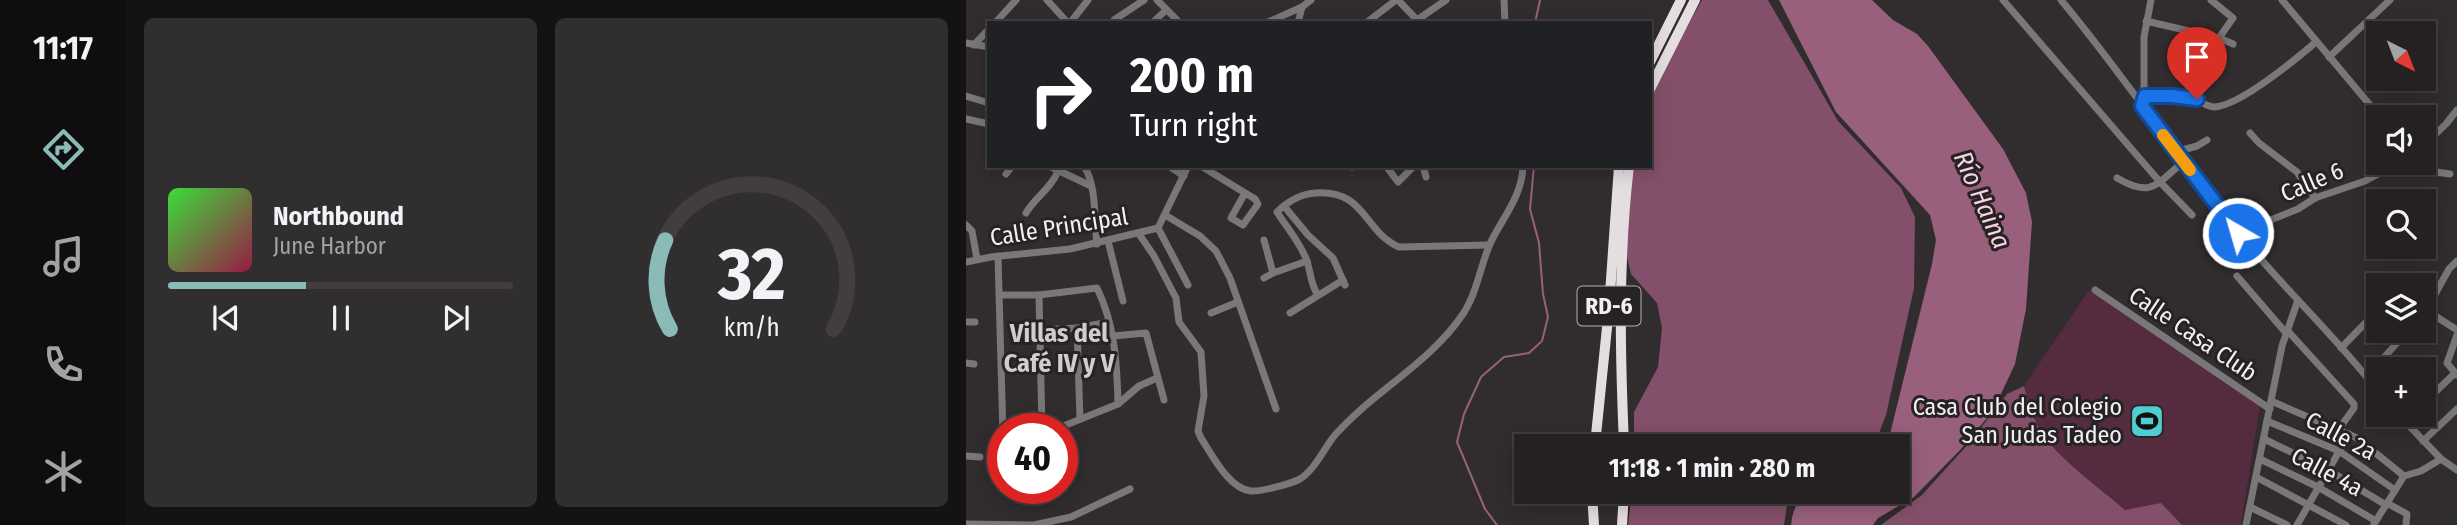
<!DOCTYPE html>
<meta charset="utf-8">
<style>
body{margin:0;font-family:"Fira Sans Condensed",sans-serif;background:#312e2f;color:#f1f3f6;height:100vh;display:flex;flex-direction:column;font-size:26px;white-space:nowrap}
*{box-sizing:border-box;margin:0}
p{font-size:23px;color:#a3a3a5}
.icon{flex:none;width:38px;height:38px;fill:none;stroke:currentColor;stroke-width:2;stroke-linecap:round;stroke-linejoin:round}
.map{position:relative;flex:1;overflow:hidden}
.sheet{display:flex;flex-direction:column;gap:18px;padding:18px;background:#141213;width:840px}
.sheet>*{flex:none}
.guide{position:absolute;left:21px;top:21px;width:665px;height:147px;border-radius:0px;box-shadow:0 4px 18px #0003,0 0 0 2px #423e40;background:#202124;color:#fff;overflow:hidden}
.needle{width:46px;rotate:138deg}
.fabs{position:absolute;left:1400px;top:21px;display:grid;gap:14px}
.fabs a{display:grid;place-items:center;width:70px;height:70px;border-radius:0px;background:#252122;box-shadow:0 4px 18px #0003,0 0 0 2px #423e40;font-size:35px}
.speed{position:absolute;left:21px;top:413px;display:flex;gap:14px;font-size:35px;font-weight:700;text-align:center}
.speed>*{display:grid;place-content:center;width:91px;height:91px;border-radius:50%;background:#252122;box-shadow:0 4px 18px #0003,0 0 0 2px #423e40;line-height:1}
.speed .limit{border:10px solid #d22;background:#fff;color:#111}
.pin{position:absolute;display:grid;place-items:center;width:60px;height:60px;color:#fff;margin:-72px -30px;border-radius:50% 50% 50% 0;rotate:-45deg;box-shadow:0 0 7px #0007}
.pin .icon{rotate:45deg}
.me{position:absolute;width:77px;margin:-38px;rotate:322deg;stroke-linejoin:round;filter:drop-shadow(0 0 5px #0008)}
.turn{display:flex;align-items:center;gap:24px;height:147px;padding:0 28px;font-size:32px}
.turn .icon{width:91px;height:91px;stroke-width:2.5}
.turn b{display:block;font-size:49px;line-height:60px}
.sheet .widget{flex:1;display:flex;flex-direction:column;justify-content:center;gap:10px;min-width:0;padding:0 24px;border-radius:10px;background:#312e2f}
.sheet .dial{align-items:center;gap:0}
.dial svg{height:182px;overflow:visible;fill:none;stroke:#423e40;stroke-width:7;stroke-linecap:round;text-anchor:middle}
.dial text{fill:#f1f3f6;stroke:none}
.song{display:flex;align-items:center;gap:21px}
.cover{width:84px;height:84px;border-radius:10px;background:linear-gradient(135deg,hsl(120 70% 55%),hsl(340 70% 35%))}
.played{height:7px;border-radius:4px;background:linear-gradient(90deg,#8bbbb9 40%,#423e40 40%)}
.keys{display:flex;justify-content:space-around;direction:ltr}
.sheet .tiles{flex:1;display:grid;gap:18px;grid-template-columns:repeat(2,1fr)}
.trip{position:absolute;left:548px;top:434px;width:396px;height:70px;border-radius:0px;background:#252122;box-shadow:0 4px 18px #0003,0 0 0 2px #423e40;font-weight:700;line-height:70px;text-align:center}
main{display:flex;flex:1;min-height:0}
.tabs{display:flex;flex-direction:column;width:126px;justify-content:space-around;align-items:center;background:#0f0d0e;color:#a3a3a5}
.tabs .icon{width:49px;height:49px}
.tabs .active{color:#8bbbb9}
.tabs b{font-size:32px;color:#f1f3f6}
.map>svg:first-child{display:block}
.green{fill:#552b40}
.forest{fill:#844f6a}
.water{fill:#98607c}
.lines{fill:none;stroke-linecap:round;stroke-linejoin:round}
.stream{stroke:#98607c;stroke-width:2}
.minor{stroke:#7a7778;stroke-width:7}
.highway{stroke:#e4dee1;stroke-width:10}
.route-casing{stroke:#114b97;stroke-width:18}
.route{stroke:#1a73e8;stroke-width:12}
.slow{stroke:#f59e0b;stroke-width:12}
.labels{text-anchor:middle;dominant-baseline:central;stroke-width:6;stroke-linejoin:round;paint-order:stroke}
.shield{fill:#272325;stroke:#b6b2b4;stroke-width:2}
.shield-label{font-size:23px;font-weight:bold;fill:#f3f0f2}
.street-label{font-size:24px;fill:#f3f0f2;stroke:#272325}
.poi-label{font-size:24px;fill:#f3f0f2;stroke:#272325;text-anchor:end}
.water-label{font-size:26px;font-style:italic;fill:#f6d3e3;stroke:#272325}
.neighbourhood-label{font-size:26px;font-weight:bold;fill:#d2ccce;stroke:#272325}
</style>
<main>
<nav class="tabs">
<b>11:17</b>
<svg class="icon active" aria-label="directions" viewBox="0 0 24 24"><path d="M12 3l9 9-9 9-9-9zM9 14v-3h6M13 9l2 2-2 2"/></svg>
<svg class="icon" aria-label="music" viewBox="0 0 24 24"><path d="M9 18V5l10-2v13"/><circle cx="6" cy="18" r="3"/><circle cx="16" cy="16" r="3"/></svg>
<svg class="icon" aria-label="phone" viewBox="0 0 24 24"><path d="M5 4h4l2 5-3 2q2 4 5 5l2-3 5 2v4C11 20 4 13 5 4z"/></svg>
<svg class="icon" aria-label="climate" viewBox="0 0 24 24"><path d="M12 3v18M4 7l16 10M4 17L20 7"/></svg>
</nav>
<section class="sheet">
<div class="tiles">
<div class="widget">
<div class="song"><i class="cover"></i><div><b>Northbound</b><p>June Harbor</p></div></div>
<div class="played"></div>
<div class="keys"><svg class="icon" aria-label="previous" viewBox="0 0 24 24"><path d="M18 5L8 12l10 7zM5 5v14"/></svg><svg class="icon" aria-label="pause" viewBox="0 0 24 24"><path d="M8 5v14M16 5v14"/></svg><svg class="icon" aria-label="next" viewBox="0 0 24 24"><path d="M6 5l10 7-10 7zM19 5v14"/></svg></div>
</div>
<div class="widget dial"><svg viewBox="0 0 100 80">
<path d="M14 69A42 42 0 1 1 86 69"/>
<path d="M14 69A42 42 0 0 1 12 30" stroke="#8bbbb9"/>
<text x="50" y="56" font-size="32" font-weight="700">32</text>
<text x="50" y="72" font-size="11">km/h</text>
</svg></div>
</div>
</section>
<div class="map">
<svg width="1491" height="525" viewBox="0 0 1491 525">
<rect width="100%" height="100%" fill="#312c2e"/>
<path class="green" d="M1123,290L1294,406L1275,525H1216L1195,504L1159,510C1135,488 1097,462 1078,436C1068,422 1062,402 1058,386Z"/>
<g class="forest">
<path d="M736,0H802L872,121L935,188L949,217L948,288L920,415L908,446H668V412L692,367L696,328L691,303L665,274L659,249L667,166H684V102L694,74Z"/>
<path d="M1058,386C1062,402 1068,422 1078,436C1097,462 1135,489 1159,510L1195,503L1216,525H915L956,495L1004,442L1041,394Z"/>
<path d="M666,492H832L822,498L818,525H662Z"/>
</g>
<path class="water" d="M813,0H906L927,20L951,34L962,46L1037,149L1060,193L1066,222L1060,309L1049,364L1027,411L994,450L948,497L912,518L907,525H825C827,508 831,500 846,492H931V446H918L924,434L966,264L970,240L964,215L870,112Z"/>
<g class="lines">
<g class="stream">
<path d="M569,23L574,0"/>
<path d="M531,525L519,509L491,442L498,414L515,377L538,357L563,353L576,341L582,317L577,294L573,243L564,209L568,166"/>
</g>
<g class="minor">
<path d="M81,0L102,23"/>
<path d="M191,0L214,23"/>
<path d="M432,0L453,22"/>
<path d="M538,0L539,23"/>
<path d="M1037,0L1194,182L1226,215"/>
<path d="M1095,0C1157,74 1210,155 1270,230C1315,286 1368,334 1412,391"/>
<path d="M1245,0L1267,18L1253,38"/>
<path d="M1316,0L1414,117"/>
<path d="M451,20L480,0"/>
<path d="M1180,21L1253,38L1267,44"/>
<path d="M29,23L50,0"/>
<path d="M104,23L122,0"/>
<path d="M149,23L148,20L178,0"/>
<path d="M186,23L198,12"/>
<path d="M300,23L336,7"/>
<path d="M332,23L336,7L345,0"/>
<path d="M400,23L430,0"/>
<path d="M0,43L23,47"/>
<path d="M8,45L23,29"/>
<path d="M1216,53L1224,52L1229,33"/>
<path d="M1363,57L1424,0"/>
<path d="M0,96L23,103"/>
<path d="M1179,96C1195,96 1213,95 1228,99C1235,101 1241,107 1248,107C1274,106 1330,59 1350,42"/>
<path d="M1178,99V37L1185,0"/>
<path d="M1231,99L1235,72L1245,59"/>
<path d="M0,119L23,124"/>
<path d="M1284,133L1293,143L1331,172L1349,198"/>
<path d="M1458,145L1480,124L1491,110"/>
<path d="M1209,152L1231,146L1241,140"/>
<path d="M1452,163L1463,171L1484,174"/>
<path d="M83,166L125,186"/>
<path d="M118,166C131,186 128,220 131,244"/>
<path d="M203,166L218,176"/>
<path d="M235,166L289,199L292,204L277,225L265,218L279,193"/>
<path d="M386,166V167"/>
<path d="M420,166L432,182L448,166"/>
<path d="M457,166L460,177"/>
<path d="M40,174L46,166"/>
<path d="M1151,178C1185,198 1190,185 1217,162"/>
<path d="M318,206L342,235L367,258L379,285"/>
<path d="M60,213C69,197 85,189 92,171"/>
<path d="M199,215L234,236L250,251L264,278L310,409"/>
<path d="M0,225L6,231L11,259"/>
<path d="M192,228L222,166"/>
<path d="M192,228L222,285"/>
<path d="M1272,233L1332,209L1349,198L1399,181L1433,163"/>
<path d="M173,234L188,256L210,298L213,322L235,352L238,396L232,431L235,438C246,455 263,489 285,491C293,492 324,484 332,480C348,472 358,448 369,435C408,391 464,363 497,314C511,293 514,267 524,244C536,218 556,197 557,166"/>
<path d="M298,240L307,273"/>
<path d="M142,241L157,301"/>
<path d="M32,256L37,436"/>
<path d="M0,262L25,257L104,249L192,228"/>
<path d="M1271,276L1320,333"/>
<path d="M298,278L307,273L341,261"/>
<path d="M1129,290L1304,409"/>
<path d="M351,294C344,281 345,274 341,261C334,242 321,228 311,212C322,201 334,194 350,193C400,190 397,231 433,247L523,245"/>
<path d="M34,295H73L131,288C149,325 151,364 152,404"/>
<path d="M73,295L76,429"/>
<path d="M1460,310L1491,330"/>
<path d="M245,313L272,302"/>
<path d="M324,313L377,280"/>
<path d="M1458,314L1483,269L1491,261"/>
<path d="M0,322H9"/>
<path d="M111,328L114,419"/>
<path d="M73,330L111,328L143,322"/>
<path d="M1321,330L1388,404V408L1373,429"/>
<path d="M1491,335L1481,363L1491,375"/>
<path d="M147,336L180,333L198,400"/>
<path d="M1375,348L1412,310"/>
<path d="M0,363L8,364"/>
<path d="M1401,376L1442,331"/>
<path d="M1462,399L1489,373"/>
<path d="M1305,401L1391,438L1438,476"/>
<path d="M1433,415L1475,459L1491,470"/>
<path d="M1301,421L1373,451L1429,490"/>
<path d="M90,429L152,404L173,386L191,378"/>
<path d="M1298,439L1362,470L1420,505"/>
<path d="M1457,441L1491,409"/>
<path d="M0,456L14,457"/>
<path d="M1294,459L1352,487L1410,521"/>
<path d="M1290,477L1380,525"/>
<path d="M1421,503L1441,514L1440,525"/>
<path d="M1284,507L1321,525"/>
<path d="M0,524L68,525L105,517L164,489"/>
<path d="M1408,524L1438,476L1455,471L1475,459"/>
<path d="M1280,525L1316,346L1332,300"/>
<path d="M1331,525L1383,434"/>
</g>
<g class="highway">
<path d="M684,62L715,0"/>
<path d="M684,89L729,0"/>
<path d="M629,445L643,308L653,166"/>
<path d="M658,445C654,352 652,258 663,166"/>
<path d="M626,492L628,525"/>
<path d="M656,525L658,492"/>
</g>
</g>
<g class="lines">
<g class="route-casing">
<path id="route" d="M1231,99L1206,96H1179L1176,106L1272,233"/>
</g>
<use href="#route" class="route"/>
<path class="slow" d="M1197,135L1224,170"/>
</g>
<defs>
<g id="stadium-square" transform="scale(1.75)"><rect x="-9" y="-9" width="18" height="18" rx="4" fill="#51ccd1" stroke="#272325"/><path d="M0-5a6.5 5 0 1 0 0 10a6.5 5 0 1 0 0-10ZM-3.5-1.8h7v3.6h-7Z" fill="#111"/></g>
</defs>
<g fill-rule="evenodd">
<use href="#stadium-square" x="1181" y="421"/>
</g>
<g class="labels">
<rect class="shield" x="611.5" y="286.5" width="63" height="39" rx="5"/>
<g class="shield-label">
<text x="643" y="306">RD-6</text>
</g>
<g class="street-label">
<text transform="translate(1346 182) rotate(-23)">Calle 6</text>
<text transform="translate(93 227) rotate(-9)">Calle Principal</text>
<text transform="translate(1227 334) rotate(34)">Calle Casa Club</text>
<text transform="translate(1375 436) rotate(28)">Calle 2a</text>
<text transform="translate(1361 472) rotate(28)">Calle 4a</text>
</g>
<g class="poi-label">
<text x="1156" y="407">Casa Club del Colegio<tspan x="1156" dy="28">San Judas Tadeo</tspan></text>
</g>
<g class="water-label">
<text transform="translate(1016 200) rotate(66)">Río Haina</text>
</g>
<g class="neighbourhood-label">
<text x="93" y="333">Villas del<tspan x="93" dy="30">Café IV y V</tspan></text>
</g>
</g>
</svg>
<div class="fabs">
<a><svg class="needle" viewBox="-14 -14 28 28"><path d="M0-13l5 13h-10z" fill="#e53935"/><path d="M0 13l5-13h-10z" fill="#a3a3a5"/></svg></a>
<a><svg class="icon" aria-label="sound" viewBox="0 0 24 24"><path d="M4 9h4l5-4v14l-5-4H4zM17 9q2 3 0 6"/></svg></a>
<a><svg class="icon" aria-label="search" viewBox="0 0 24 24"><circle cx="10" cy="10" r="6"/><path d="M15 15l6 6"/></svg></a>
<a><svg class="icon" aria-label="layers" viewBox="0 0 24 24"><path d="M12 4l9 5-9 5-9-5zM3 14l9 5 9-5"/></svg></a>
<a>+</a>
</div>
<div class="speed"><div class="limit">40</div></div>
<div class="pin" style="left:1231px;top:99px;background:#d93025"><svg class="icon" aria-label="arrive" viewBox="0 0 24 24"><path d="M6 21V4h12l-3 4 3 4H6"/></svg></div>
<svg class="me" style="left:1272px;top:233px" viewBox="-20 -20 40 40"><circle r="17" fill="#1a73e8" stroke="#fff" stroke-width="3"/><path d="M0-11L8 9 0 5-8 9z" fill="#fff"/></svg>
<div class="trip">11:18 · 1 min · 280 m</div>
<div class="guide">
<div class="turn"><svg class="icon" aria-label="right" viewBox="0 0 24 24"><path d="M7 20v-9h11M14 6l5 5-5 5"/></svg><div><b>200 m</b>Turn right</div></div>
</div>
</div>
</main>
